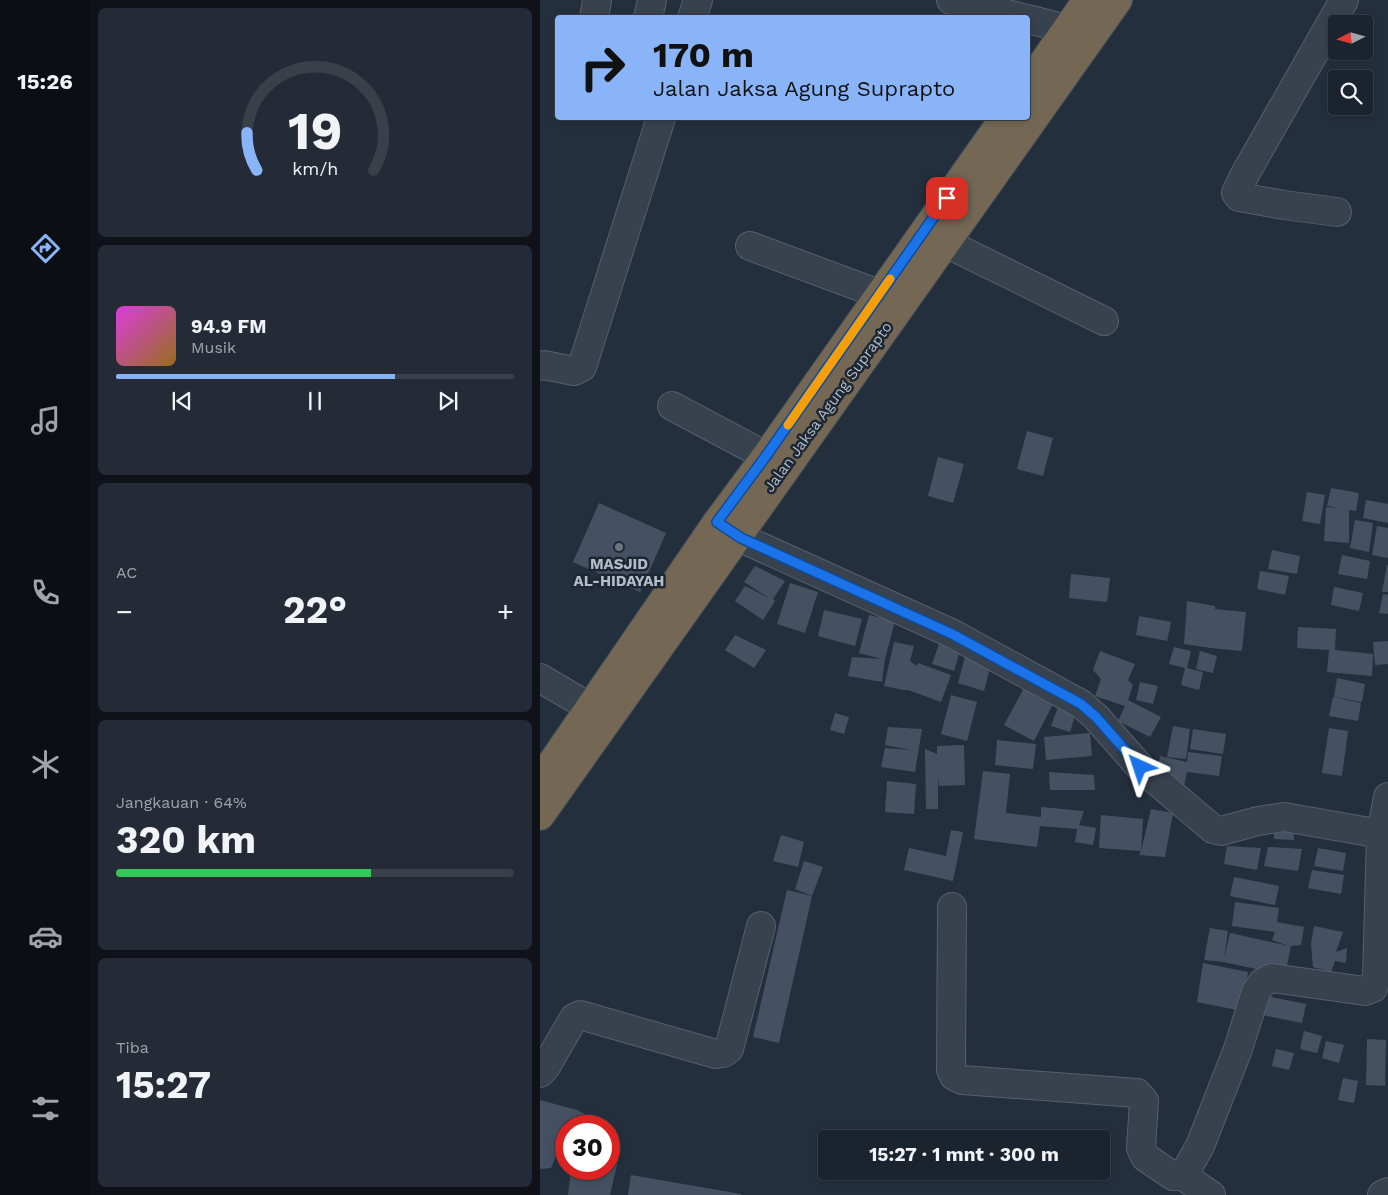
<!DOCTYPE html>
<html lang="id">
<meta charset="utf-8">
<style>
body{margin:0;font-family:"Work Sans",sans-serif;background:#242b36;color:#f1f3f6;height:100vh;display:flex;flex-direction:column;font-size:19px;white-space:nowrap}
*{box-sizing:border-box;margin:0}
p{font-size:16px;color:#a0a4aa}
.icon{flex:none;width:28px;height:28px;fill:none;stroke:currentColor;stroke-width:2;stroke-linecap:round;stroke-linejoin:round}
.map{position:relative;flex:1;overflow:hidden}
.drawer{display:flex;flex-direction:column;gap:8px;padding:8px;background:#0f1319;width:450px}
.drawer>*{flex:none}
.guide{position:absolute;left:15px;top:15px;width:475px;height:105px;border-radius:5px;box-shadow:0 2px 8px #0003,0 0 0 1px #39404a;background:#8ab4f8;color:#111;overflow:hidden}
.needle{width:32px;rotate:264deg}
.controls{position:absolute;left:788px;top:15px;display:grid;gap:10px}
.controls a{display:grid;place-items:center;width:45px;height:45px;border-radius:5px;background:#1b232e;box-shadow:0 2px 8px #0003,0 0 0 1px #39404a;font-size:25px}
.speed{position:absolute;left:15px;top:1115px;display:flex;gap:10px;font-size:25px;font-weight:700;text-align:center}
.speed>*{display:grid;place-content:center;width:65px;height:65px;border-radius:50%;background:#1b232e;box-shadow:0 2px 8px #0003,0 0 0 1px #39404a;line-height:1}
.speed .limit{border:8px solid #d22;background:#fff;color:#111}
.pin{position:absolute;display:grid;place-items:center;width:42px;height:42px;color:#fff;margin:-21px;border-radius:10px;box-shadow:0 2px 8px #0006}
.me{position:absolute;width:55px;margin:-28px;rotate:318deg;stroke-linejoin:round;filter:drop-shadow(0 0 4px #0008)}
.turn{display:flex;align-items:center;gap:18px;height:105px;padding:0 15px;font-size:22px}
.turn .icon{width:65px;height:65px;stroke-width:2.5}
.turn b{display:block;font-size:35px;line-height:42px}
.big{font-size:38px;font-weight:700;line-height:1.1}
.drawer .widget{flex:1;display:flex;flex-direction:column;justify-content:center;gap:8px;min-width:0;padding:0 18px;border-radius:8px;background:#242b36}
.drawer .dial{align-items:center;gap:0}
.dial svg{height:130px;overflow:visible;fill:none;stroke:#39404a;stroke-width:7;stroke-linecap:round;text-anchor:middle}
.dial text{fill:#f1f3f6;stroke:none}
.song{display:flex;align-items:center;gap:15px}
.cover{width:60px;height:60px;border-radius:8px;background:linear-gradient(135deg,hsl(300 70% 55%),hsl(40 70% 35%))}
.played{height:5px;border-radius:2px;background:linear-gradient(90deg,#8ab4f8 70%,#39404a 70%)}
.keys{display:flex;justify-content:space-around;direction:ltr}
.heat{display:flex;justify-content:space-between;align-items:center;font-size:28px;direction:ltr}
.charge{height:8px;border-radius:4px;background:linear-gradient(90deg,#34c759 64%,#39404a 0)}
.trip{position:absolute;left:278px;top:1130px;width:292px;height:50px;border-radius:5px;background:#1b232e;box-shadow:0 2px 8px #0003,0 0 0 1px #39404a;font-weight:700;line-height:50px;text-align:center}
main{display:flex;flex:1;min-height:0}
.menu{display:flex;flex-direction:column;width:90px;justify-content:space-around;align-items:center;background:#0b0e12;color:#a0a4aa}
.menu .icon{width:35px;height:35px}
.menu .current{color:#8ab4f8}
.menu b{font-size:22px;color:#f1f3f6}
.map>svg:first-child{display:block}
.building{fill:#455162}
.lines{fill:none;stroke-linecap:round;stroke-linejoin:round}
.minor-casing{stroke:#565f6c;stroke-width:30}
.highway-casing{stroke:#434c59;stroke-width:30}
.minor{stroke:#38414e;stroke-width:28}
.highway{stroke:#746855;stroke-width:28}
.route-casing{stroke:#114b97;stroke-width:12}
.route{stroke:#1a73e8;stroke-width:9}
.slow{stroke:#f59e0b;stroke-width:9}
.worship-dot{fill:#6b7280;stroke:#1d2633;stroke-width:2}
.labels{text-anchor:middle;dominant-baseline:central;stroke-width:5;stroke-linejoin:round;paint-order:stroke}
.street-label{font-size:15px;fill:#b4bcc9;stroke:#1d2633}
.poi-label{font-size:15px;font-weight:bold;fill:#b4bcc9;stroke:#1d2633}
</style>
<main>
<nav class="menu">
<b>15:26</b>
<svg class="icon current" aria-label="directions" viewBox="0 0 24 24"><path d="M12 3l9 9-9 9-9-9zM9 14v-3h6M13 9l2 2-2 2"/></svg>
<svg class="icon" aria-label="music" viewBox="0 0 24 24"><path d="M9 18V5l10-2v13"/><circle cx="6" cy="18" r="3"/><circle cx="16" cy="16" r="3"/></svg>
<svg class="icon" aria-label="phone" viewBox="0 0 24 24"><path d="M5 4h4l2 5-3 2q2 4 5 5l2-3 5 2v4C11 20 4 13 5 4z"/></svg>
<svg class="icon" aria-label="climate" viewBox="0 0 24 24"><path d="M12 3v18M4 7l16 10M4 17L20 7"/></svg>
<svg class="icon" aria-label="car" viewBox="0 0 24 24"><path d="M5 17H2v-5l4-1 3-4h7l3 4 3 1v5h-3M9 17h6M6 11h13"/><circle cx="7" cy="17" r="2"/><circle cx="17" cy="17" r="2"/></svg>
<svg class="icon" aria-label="filters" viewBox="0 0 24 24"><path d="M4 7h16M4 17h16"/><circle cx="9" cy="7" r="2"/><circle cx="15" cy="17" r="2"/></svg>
</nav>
<section class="drawer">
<div class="widget dial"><svg viewBox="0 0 100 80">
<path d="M14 69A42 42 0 1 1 86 69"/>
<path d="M14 69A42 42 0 0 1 8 46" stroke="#8ab4f8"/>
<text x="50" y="56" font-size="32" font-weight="700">19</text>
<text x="50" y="72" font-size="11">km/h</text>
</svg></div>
<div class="widget">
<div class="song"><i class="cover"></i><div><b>94.9 FM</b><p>Musik</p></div></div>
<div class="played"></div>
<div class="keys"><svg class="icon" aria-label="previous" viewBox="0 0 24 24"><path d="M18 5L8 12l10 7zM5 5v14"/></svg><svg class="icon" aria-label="pause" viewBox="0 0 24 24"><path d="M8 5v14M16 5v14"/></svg><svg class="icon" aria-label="next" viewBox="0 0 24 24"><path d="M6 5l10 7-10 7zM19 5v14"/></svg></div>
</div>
<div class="widget"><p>AC</p>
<div class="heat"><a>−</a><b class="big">22°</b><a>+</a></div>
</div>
<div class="widget"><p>Jangkauan · 64%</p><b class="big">320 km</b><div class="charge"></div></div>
<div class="widget"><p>Tiba</p><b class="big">15:27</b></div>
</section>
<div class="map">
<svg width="848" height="1195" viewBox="0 0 848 1195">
<rect width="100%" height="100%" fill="#242f3e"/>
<g class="building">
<path d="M487,431L513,438L503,476L477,469Z"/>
<path d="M398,457L424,464L413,503L388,496Z"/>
<path d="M791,488L819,493L816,511L809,510V543L784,541L786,507L799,508L787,506Z"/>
<path d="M767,492L785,495L780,524L762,521Z"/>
<path d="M826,500L848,504V523L823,518Z"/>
<path d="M59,503L126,533L100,592L33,562Z"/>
<path d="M815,520L833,523L829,552L810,548Z"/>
<path d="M837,526L848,528V558L832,555Z"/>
<path d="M732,550L760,556L757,574L728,569Z"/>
<path d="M802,555L830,561L827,579L798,574Z"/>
<path d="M847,565H848V592H842Z"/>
<path d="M215,566L245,581L233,599L235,601L223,620L195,601L205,586L229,598L204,582Z"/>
<path d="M720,571L749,576L745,595L717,589Z"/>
<path d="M531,574L570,578L567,602L529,598Z"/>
<path d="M250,583L278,592L265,633L237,624Z"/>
<path d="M794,587L823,593L819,611L791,605Z"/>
<path d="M843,594L848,595V614L839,613Z"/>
<path d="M647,601L675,606V609L706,612L702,651L671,648L644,644Z"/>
<path d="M284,610L322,619L315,646L278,636Z"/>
<path d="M329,615L355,621L345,659L342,682L308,676L312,657L342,659L319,653Z"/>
<path d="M599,616L631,622L627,641L596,635Z"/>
<path d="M758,627L796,629L795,650L833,654L832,676L787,672L789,650L757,648Z"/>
<path d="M195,635L226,650L214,668L185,650Z"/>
<path d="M400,641L421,647L414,671L392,664Z"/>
<path d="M848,641V664L835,665L833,642Z"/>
<path d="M354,642L374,646L370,661L377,666L378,663L411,675L401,702L368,690H363L344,686Z"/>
<path d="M634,647L651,651L647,668L663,672L659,690L641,685L645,668L629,664Z"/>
<path d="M560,651L595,664L588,680L593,685L588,700L621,717L610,737L578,721L585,706L555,696L561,679L553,670Z"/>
<path d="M660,651L677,656L673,673L656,669Z"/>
<path d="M426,653L452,660L444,691L418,683Z"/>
<path d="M797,678L825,684L822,702L794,697Z"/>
<path d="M600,682L618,686L613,704L596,700Z"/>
<path d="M485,686L514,702L494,741L464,725Z"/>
<path d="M411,695L437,702L427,741L401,734Z"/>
<path d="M522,696L539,703L530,732L511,726Z"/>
<path d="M793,697L821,703L818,721L789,716Z"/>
<path d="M295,713L309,717L304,734L290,730Z"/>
<path d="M633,726L650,729L646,759L627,757Z"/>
<path d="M348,727L382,729L375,772L341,767L345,748L371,750L345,745Z"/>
<path d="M789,728L808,731L802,776L782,773Z"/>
<path d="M653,729L686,734L683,754L650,749Z"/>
<path d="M550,733L552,756L506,760L504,737Z"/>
<path d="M457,740L496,744L493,769L455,765Z"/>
<path d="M424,745L425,785L399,786L398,775V809H386L385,749L397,754V746Z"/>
<path d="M648,752L682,756L679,776L647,772L643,791L613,785L620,756L647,762Z"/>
<path d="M443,771L470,774L466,813L501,817V807L544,811L539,825L556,828L553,845L535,842L537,829L500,826L497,847L434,839Z"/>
<path d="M509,772L554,775L555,790H510Z"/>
<path d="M347,781L376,784L374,814L345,812Z"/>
<path d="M611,809L633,813L625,857L599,855L601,851L559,848L561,815L603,819L601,851Z"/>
<path d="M754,826V840L734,839V828Z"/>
<path d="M411,830L423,832L413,881L364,870L369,848L406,856Z"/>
<path d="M241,835L264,842L258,867L233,861Z"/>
<path d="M687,846L721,848L717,870L684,864Z"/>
<path d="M728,847L762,849L758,871L724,866Z"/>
<path d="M778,848L806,853L803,871L774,866Z"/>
<path d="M264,861L283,867L272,896L255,889Z"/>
<path d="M772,870L804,875L801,894L768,888Z"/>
<path d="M694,877L739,886L735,905L690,896Z"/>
<path d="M247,890L272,896L239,1043L213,1037Z"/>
<path d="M695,902L739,908L737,922L764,927L761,945L751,946L745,975L683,962L664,960L670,928L688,931L684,958L690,933L749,946L732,940L735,932L692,926Z"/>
<path d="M774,926L803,932L796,952L807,948L806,963L795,961L791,972L773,967L771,944Z"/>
<path d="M663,963L708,972L702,1011L657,1002Z"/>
<path d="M721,995L766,1004L762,1023L717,1014Z"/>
<path d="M764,1031L782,1036L777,1053L760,1049Z"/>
<path d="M827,1039L846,1040L845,1086L826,1085Z"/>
<path d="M786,1041L804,1045L799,1063L782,1058Z"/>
<path d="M736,1049L754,1053L749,1070L732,1066Z"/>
<path d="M803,1078L818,1081L814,1103L798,1100Z"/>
<path d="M0,1100L37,1110L62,1123L64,1126H26V1152H18L11,1168L0,1169Z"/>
<path d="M69,1136L79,1156L70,1195H28L31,1169H69Z"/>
<path d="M91,1175L201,1194V1195H88Z"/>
</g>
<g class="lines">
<g class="minor-casing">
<g id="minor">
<path d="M411,0L483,18"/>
<path d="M54,18L57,0"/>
<path d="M108,18L112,0"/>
<path d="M152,18L158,0"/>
<path d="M488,19L549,35"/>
<path d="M797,212L744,205L699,197L696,193L704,176L804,0"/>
<path d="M406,243L564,321"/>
<path d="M210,246L339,294"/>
<path d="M0,366L4,365L34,371L42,367L121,118"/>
<path d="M132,406L226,456"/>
<path d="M178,523L201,538L413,634L541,704L556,717L600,767L673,829L681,831L718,821L744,817L841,834L848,797"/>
<path d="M0,678L51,708"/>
<path d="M412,907L411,1070L414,1076L422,1080L597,1093L604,1101L601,1148L605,1157L633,1176H643L660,1146L698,1049L716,992L722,983L732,978L825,991L833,988L837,976L841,834L848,836"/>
<path d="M0,1073L5,1068L34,1018L40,1015L176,1054L183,1053L189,1049L221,926"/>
<path d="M643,1176L671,1195"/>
<path d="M842,1195L848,1192"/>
</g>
</g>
<g class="highway-casing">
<g id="highway">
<path d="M488,84L547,0"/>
<path d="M0,780L177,522L226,456L464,118"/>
<path d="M0,816C191,543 385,272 578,0"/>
</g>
</g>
<use href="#minor" class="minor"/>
<use href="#highway" class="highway"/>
</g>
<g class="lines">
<g class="route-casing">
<path id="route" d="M407,198L226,456L177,522L201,538L412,634L541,704L556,717L600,767"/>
</g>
<use href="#route" class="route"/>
<path class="slow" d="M248,425L350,279"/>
</g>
<circle class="worship-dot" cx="79" cy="547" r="5"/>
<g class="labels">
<g class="street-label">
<text transform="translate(288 407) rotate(-54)">Jalan Jaksa Agung Suprapto</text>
</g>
<g class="poi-label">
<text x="79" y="564">MASJID<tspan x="79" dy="17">AL-HIDAYAH</tspan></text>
</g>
</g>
</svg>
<div class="controls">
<a><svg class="needle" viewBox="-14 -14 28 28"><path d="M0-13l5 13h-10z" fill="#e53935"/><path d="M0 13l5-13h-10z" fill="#a0a4aa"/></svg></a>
<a><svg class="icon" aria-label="search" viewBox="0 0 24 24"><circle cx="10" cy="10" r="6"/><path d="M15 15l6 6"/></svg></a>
</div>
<div class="speed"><div class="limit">30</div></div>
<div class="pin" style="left:407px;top:198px;background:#d93025"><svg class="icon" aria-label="arrive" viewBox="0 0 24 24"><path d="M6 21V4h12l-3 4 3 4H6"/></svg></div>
<svg class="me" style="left:600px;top:767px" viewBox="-20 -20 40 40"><path d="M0-17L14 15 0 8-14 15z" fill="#1a73e8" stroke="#fff" stroke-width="4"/></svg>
<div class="trip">15:27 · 1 mnt · 300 m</div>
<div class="guide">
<div class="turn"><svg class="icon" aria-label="right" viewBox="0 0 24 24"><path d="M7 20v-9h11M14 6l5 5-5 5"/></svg><div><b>170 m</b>Jalan Jaksa Agung Suprapto</div></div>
</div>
</div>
</main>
